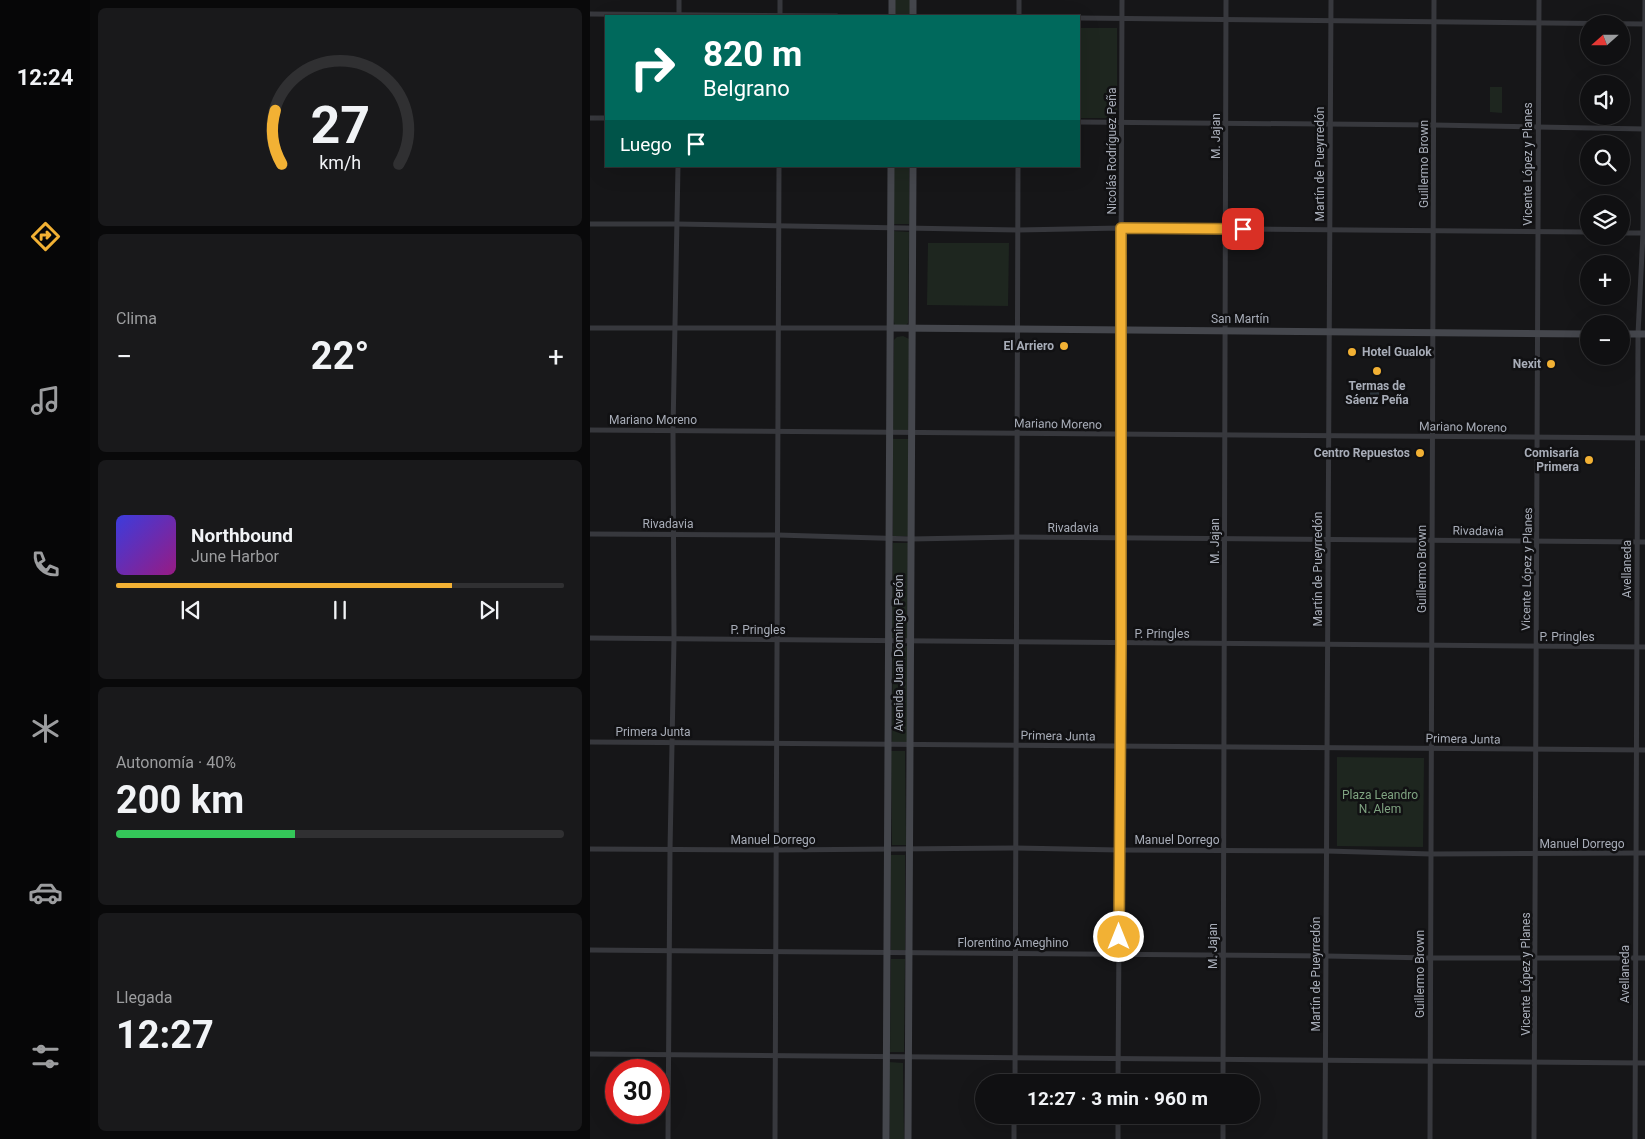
<!DOCTYPE html>
<html lang="es">
<meta charset="utf-8">
<style>
body{margin:0;font-family:Roboto,sans-serif;background:#19191b;color:#f1f3f6;height:100vh;display:flex;flex-direction:column;font-size:19px;white-space:nowrap}
*{box-sizing:border-box;margin:0}
p{font-size:16px;color:#9c9d9f}
.icon{flex:none;width:28px;height:28px;fill:none;stroke:currentColor;stroke-width:2;stroke-linecap:round;stroke-linejoin:round}
.map{position:relative;flex:1;overflow:hidden}
.sheet{display:flex;flex-direction:column;gap:8px;padding:8px;background:#09090a;width:500px}
.sheet>*{flex:none}
.guide{position:absolute;left:15px;top:15px;width:475px;height:152px;border-radius:0px;box-shadow:0 5px 20px #0002,0 0 0 1px #303032;background:#00695c;color:#fff;overflow:hidden}
.needle{width:32px;rotate:249deg}
.tools{position:absolute;left:990px;top:15px;display:grid;gap:10px}
.tools a{display:grid;place-items:center;width:50px;height:50px;border-radius:50%;background:#101012;box-shadow:0 5px 20px #0002,0 0 0 1px #303032;font-size:25px}
.speed{position:absolute;left:15px;top:1059px;display:flex;gap:10px;font-size:25px;font-weight:700;text-align:center}
.speed>*{display:grid;place-content:center;width:65px;height:65px;border-radius:50%;background:#101012;box-shadow:0 5px 20px #0002,0 0 0 1px #303032;line-height:1}
.speed .limit{border:8px solid #d22;background:#fff;color:#111}
.pin{position:absolute;display:grid;place-items:center;width:42px;height:42px;color:#fff;margin:-21px;border-radius:10px;box-shadow:0 2px 8px #0006}
.me{position:absolute;width:55px;margin:-28px;rotate:0deg;stroke-linejoin:round;filter:drop-shadow(0 0 4px #0008)}
.turn{display:flex;align-items:center;gap:18px;height:105px;padding:0 15px;font-size:22px}
.turn .icon{width:65px;height:65px;stroke-width:2.5}
.turn b{display:block;font-size:35px;line-height:42px}
.then{display:flex;align-items:center;height:48px;padding:0 15px;background:#0003;gap:10px;font-size:19px}
.big{font-size:38px;font-weight:700;line-height:1.1}
.sheet .tile{flex:1;display:flex;flex-direction:column;justify-content:center;gap:8px;min-width:0;padding:0 18px;border-radius:8px;background:#19191b}
.sheet .dial{align-items:center;gap:0}
.dial svg{height:130px;overflow:visible;fill:none;stroke:#303032;stroke-width:7;stroke-linecap:round;text-anchor:middle}
.dial text{fill:#f1f3f6;stroke:none}
.song{display:flex;align-items:center;gap:15px}
.cover{width:60px;height:60px;border-radius:8px;background:linear-gradient(135deg,hsl(240 70% 55%),hsl(310 70% 35%))}
.played{height:5px;border-radius:2px;background:linear-gradient(90deg,#f2b134 75%,#303032 75%)}
.keys{display:flex;justify-content:space-around;direction:ltr}
.heat{display:flex;justify-content:space-between;align-items:center;font-size:28px;direction:ltr}
.charge{height:8px;border-radius:4px;background:linear-gradient(90deg,#34c759 40%,#303032 0)}
.trip{position:absolute;left:385px;top:1074px;width:285px;height:50px;border-radius:25px;background:#101012;box-shadow:0 5px 20px #0002,0 0 0 1px #303032;font-weight:700;line-height:50px;text-align:center}
main{display:flex;flex:1;min-height:0}
.dock{display:flex;flex-direction:column;width:90px;justify-content:space-around;align-items:center;background:#060607;color:#9c9d9f}
.dock .icon{width:35px;height:35px}
.dock .current{color:#f2b134}
.dock b{font-size:22px;color:#f1f3f6}
.map>svg:first-child{display:block}
.green{fill:#1e261f}
.water{fill:#2c353c}
.lines{fill:none;stroke-linecap:round;stroke-linejoin:round}
.minor{stroke:#37383d;stroke-width:5}
.secondary{stroke:#45474d;stroke-width:7}
.route-casing{stroke:#9d7322;stroke-width:12}
.route{stroke:#f2b134;stroke-width:9}
.poi-dot{fill:#f2b134;stroke:#111113;stroke-width:2}
.labels{text-anchor:middle;dominant-baseline:central;stroke-width:5;stroke-linejoin:round;paint-order:stroke}
.street-label{font-size:12px;fill:#a8adb8;stroke:#111113}
.poi-label{font-size:12px;font-weight:bold;fill:#a8adb8;stroke:#111113;text-anchor:end}
.park-label{font-size:12px;fill:#7fa381;stroke:#111113}
</style>
<main>
<nav class="dock">
<b>12:24</b>
<svg class="icon current" aria-label="directions" viewBox="0 0 24 24"><path d="M12 3l9 9-9 9-9-9zM9 14v-3h6M13 9l2 2-2 2"/></svg>
<svg class="icon" aria-label="music" viewBox="0 0 24 24"><path d="M9 18V5l10-2v13"/><circle cx="6" cy="18" r="3"/><circle cx="16" cy="16" r="3"/></svg>
<svg class="icon" aria-label="phone" viewBox="0 0 24 24"><path d="M5 4h4l2 5-3 2q2 4 5 5l2-3 5 2v4C11 20 4 13 5 4z"/></svg>
<svg class="icon" aria-label="climate" viewBox="0 0 24 24"><path d="M12 3v18M4 7l16 10M4 17L20 7"/></svg>
<svg class="icon" aria-label="car" viewBox="0 0 24 24"><path d="M5 17H2v-5l4-1 3-4h7l3 4 3 1v5h-3M9 17h6M6 11h13"/><circle cx="7" cy="17" r="2"/><circle cx="17" cy="17" r="2"/></svg>
<svg class="icon" aria-label="filters" viewBox="0 0 24 24"><path d="M4 7h16M4 17h16"/><circle cx="9" cy="7" r="2"/><circle cx="15" cy="17" r="2"/></svg>
</nav>
<section class="sheet">
<div class="tile dial"><svg viewBox="0 0 100 80">
<path d="M14 69A42 42 0 1 1 86 69"/>
<path d="M14 69A42 42 0 0 1 10 36" stroke="#f2b134"/>
<text x="50" y="56" font-size="32" font-weight="700">27</text>
<text x="50" y="72" font-size="11">km/h</text>
</svg></div>
<div class="tile"><p>Clima</p>
<div class="heat"><a>−</a><b class="big">22°</b><a>+</a></div>
</div>
<div class="tile">
<div class="song"><i class="cover"></i><div><b>Northbound</b><p>June Harbor</p></div></div>
<div class="played"></div>
<div class="keys"><svg class="icon" aria-label="previous" viewBox="0 0 24 24"><path d="M18 5L8 12l10 7zM5 5v14"/></svg><svg class="icon" aria-label="pause" viewBox="0 0 24 24"><path d="M8 5v14M16 5v14"/></svg><svg class="icon" aria-label="next" viewBox="0 0 24 24"><path d="M6 5l10 7-10 7zM19 5v14"/></svg></div>
</div>
<div class="tile"><p>Autonomía · 40%</p><b class="big">200 km</b><div class="charge"></div></div>
<div class="tile"><p>Llegada</p><b class="big">12:27</b></div>
</section>
<div class="map">
<svg width="1055" height="1139" viewBox="0 0 1055 1139">
<rect width="100%" height="100%" fill="#161618"/>
<g class="green">
<rect x="304" y="0" width="17" height="15"/>
<rect x="489" y="28" width="38" height="90"/>
<path d="M900,87H912V113L900,112Z"/>
<rect x="303" y="166" width="16" height="58"/>
<path d="M303,231L319,232L318,323L315,326H305L303,318Z"/>
<path d="M338,243H419L418,306L337,305Z"/>
<path d="M313,336L319,339L318,431L303,430L304,340L307,337Z"/>
<path d="M303,439H319L318,536H303Z"/>
<path d="M303,543H318L317,639H302Z"/>
<path d="M303,646H318L317,743H302Z"/>
<path d="M301,751H315L316,845H302Z"/>
<path d="M747,757L834,758L833,847L747,846Z"/>
<rect x="301" y="855" width="14" height="95"/>
<path d="M301,959H315L314,1052H300Z"/>
<path d="M299,1062L313,1063L314,1139H300Z"/>
</g>
<path class="water" d="M780,388H789V406L780,405Z"/>
<g class="lines">
<g class="minor">
<path d="M89,0V16"/>
<path d="M0,14L247,16"/>
<path d="M190,16V0"/>
<path d="M429,16V0"/>
<path d="M489,18L1055,24"/>
<path d="M0,118H16"/>
<path d="M489,122L844,125L1055,129"/>
<path d="M0,224H87L428,230L531,228L999,232"/>
<path d="M1031,233H1055"/>
<path d="M0,328H301"/>
<path d="M0,430L1055,438"/>
<path d="M0,534L188,535L321,539L427,537L1055,542"/>
<path d="M0,638L1055,647"/>
<path d="M0,742L1055,750"/>
<path d="M0,849L186,850L425,848L529,850L737,851L841,854L1055,853"/>
<path d="M0,950L736,956L841,958H1055"/>
<path d="M0,1054L1055,1063"/>
<path d="M425,1082L428,166"/>
<path d="M528,1082L531,644L530,538L532,0"/>
<path d="M633,1082L636,0"/>
<path d="M78,1139L80,850L84,639L83,430L88,166"/>
<path d="M185,1139L189,166"/>
<path d="M424,1139V1115"/>
<path d="M528,1139V1115"/>
<path d="M633,1139V1115"/>
<path d="M735,1139L741,0"/>
<path d="M840,1139L844,0"/>
<path d="M944,1139L949,0"/>
<path d="M1045,1139L1048,334L1053,233L1055,0"/>
</g>
<g class="secondary">
<path d="M302,16V0"/>
<path d="M323,16V0"/>
<path d="M301,328L999,334"/>
<path d="M1031,334H1055"/>
<path d="M296,1139L301,166"/>
<path d="M318,1139L323,166"/>
</g>
</g>
<g class="lines">
<g class="route-casing">
<path id="route" d="M529,937L531,644V228L653,229"/>
</g>
<use href="#route" class="route"/>
</g>
<g class="poi-dot">
<circle cx="474" cy="346" r="5"/>
<circle cx="762" cy="352" r="5"/>
<circle cx="961" cy="364" r="5"/>
<circle cx="787" cy="371" r="5"/>
<circle cx="830" cy="453" r="5"/>
<circle cx="999" cy="460" r="5"/>
</g>
<g class="labels">
<g class="street-label">
<text transform="translate(626 136) rotate(-90)">M. Jajan</text>
<text transform="translate(522 151) rotate(-90)">Nicolás Rodríguez Peña</text>
<text transform="translate(730 164) rotate(-90)">Martín de Pueyrredón</text>
<text transform="translate(834 164) rotate(-90)">Guillermo Brown</text>
<text transform="translate(938 164) rotate(-90)">Vicente López y Planes</text>
<text x="650" y="319">San Martín</text>
<text x="63" y="420">Mariano Moreno</text>
<text transform="translate(468 424) rotate(1)">Mariano Moreno</text>
<text transform="translate(873 427) rotate(1)">Mariano Moreno</text>
<text x="78" y="524">Rivadavia</text>
<text x="483" y="528">Rivadavia</text>
<text transform="translate(888 531) rotate(1)">Rivadavia</text>
<text transform="translate(625 541) rotate(-90)">M. Jajan</text>
<text transform="translate(728 569) rotate(-90)">Martín de Pueyrredón</text>
<text transform="translate(832 569) rotate(-90)">Guillermo Brown</text>
<text transform="translate(937 569) rotate(-89)">Vicente López y Planes</text>
<text transform="translate(1037 569) rotate(-90)">Avellaneda</text>
<text x="168" y="630">P. Pringles</text>
<text x="572" y="634">P. Pringles</text>
<text x="977" y="637">P. Pringles</text>
<text transform="translate(309 653) rotate(-90)">Avenida Juan Domingo Perón</text>
<text x="63" y="732">Primera Junta</text>
<text transform="translate(468 736) rotate(1)">Primera Junta</text>
<text transform="translate(873 739) rotate(1)">Primera Junta</text>
<text x="183" y="840">Manuel Dorrego</text>
<text x="587" y="840">Manuel Dorrego</text>
<text x="992" y="844">Manuel Dorrego</text>
<text x="423" y="943">Florentino Ameghino</text>
<text transform="translate(623 946) rotate(-90)">M. Jajan</text>
<text transform="translate(726 974) rotate(-90)">Martín de Pueyrredón</text>
<text transform="translate(830 974) rotate(-90)">Guillermo Brown</text>
<text transform="translate(936 974) rotate(-90)">Vicente López y Planes</text>
<text transform="translate(1035 974) rotate(-90)">Avellaneda</text>
</g>
<g class="poi-label">
<text x="464" y="346">El Arriero</text>
<text x="772" y="352" text-anchor="start">Hotel Gualok</text>
<text x="951" y="364">Nexit</text>
<text x="787" y="386" text-anchor="middle">Termas de<tspan x="787" dy="14">Sáenz Peña</tspan></text>
<text x="820" y="453">Centro Repuestos</text>
<text x="989" y="453">Comisaría<tspan x="989" dy="14">Primera</tspan></text>
</g>
<g class="park-label">
<text x="790" y="795">Plaza Leandro<tspan x="790" dy="14">N. Alem</tspan></text>
</g>
</g>
</svg>
<div class="tools">
<a><svg class="needle" viewBox="-14 -14 28 28"><path d="M0-13l5 13h-10z" fill="#e53935"/><path d="M0 13l5-13h-10z" fill="#9c9d9f"/></svg></a>
<a><svg class="icon" aria-label="sound" viewBox="0 0 24 24"><path d="M4 9h4l5-4v14l-5-4H4zM17 9q2 3 0 6"/></svg></a>
<a><svg class="icon" aria-label="search" viewBox="0 0 24 24"><circle cx="10" cy="10" r="6"/><path d="M15 15l6 6"/></svg></a>
<a><svg class="icon" aria-label="layers" viewBox="0 0 24 24"><path d="M12 4l9 5-9 5-9-5zM3 14l9 5 9-5"/></svg></a>
<a>+</a>
<a>−</a>
</div>
<div class="speed"><div class="limit">30</div></div>
<div class="pin" style="left:653px;top:229px;background:#d93025"><svg class="icon" aria-label="arrive" viewBox="0 0 24 24"><path d="M6 21V4h12l-3 4 3 4H6"/></svg></div>
<svg class="me" style="left:529px;top:937px" viewBox="-20 -20 40 40"><circle r="17" fill="#f2b134" stroke="#fff" stroke-width="3"/><path d="M0-11L8 9 0 5-8 9z" fill="#fff"/></svg>
<div class="trip">12:27 · 3 min · 960 m</div>
<div class="guide">
<div class="turn"><svg class="icon" aria-label="right" viewBox="0 0 24 24"><path d="M7 20v-9h11M14 6l5 5-5 5"/></svg><div><b>820 m</b>Belgrano</div></div>
<div class="then">Luego<svg class="icon" aria-label="arrive" viewBox="0 0 24 24"><path d="M6 21V4h12l-3 4 3 4H6"/></svg></div>
</div>
</div>
</main>
